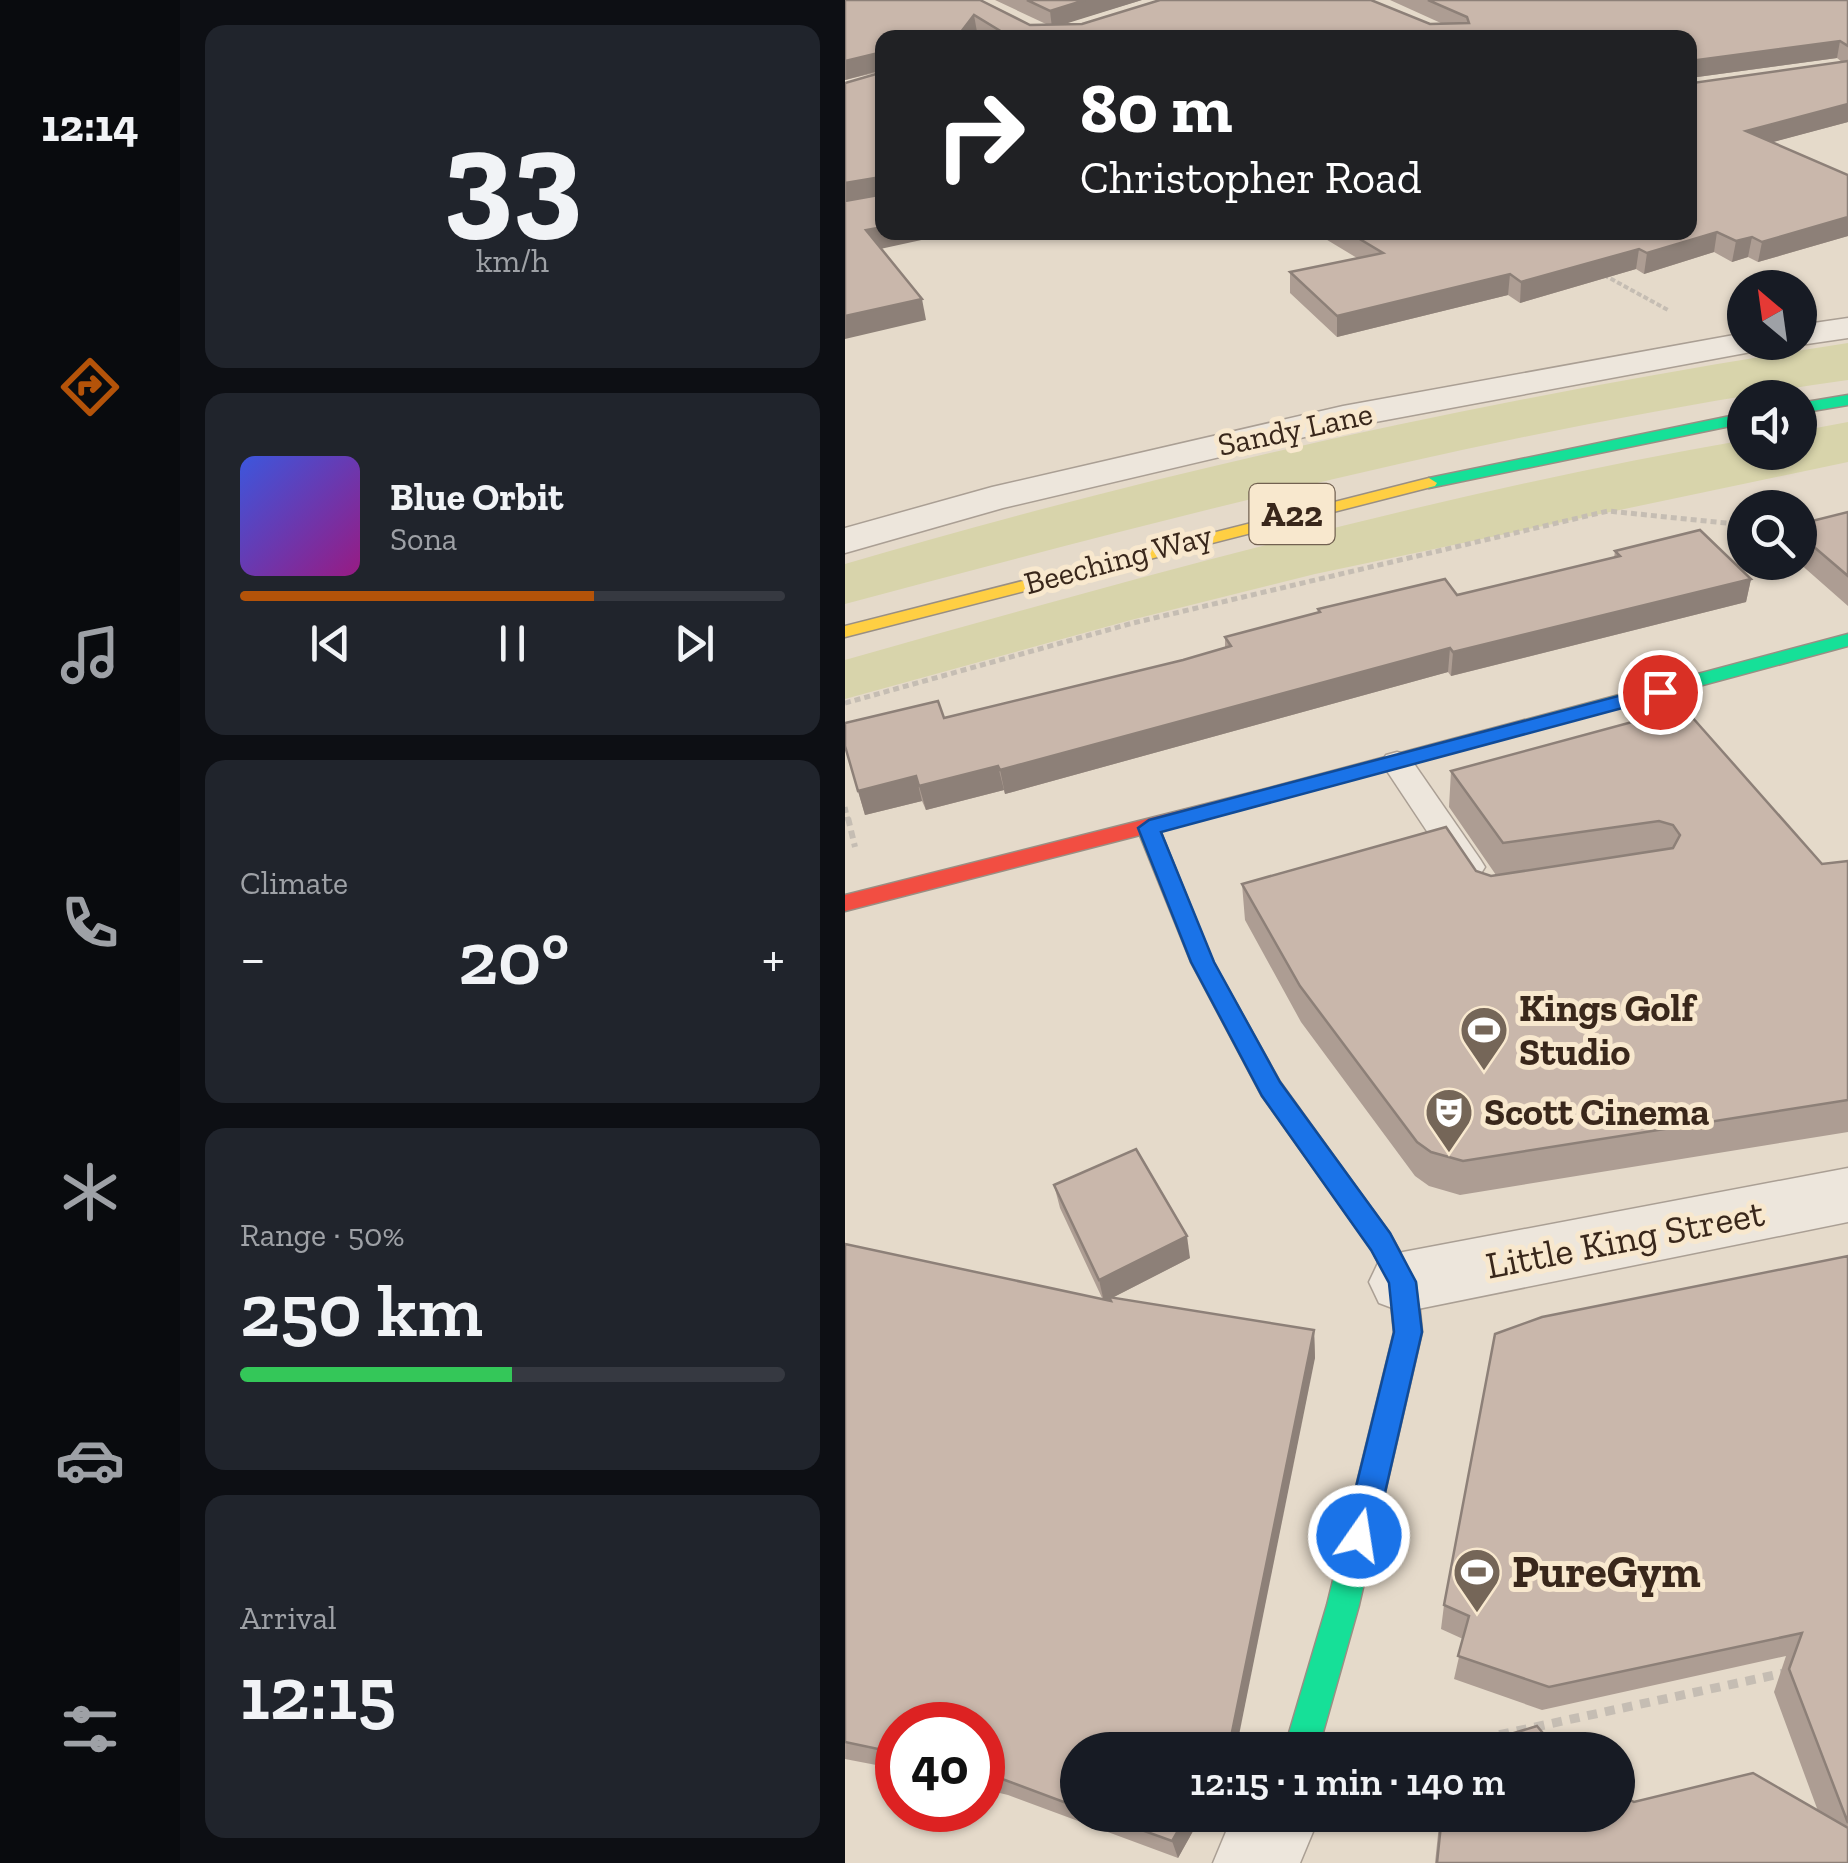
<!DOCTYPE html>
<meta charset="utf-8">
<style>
body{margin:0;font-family:"Zilla Slab",serif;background:#20242c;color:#f1f3f6;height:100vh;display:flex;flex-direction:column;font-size:38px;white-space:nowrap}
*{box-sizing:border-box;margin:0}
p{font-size:32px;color:#9ea1a6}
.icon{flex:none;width:55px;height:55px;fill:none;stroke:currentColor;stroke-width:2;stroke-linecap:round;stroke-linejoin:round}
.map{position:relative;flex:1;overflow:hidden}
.panel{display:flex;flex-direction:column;gap:25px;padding:25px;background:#0d0f14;width:665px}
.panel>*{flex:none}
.hud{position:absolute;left:30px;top:30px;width:822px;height:210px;border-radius:20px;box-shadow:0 2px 8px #0004;background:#202124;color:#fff;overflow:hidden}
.needle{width:65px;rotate:331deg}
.tools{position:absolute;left:882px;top:270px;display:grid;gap:20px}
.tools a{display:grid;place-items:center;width:90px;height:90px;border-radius:50%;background:#171b24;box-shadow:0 2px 8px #0004;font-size:50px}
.speed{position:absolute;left:30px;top:1702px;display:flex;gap:20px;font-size:50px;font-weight:700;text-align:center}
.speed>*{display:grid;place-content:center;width:130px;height:130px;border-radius:50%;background:#171b24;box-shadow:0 2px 8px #0004;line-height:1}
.speed .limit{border:15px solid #d22;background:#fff;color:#111}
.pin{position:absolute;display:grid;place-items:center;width:85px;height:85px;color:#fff;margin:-42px;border:5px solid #fff;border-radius:50%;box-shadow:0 2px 10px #0007}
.me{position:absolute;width:110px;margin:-55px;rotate:13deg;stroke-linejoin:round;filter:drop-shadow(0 0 8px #0008)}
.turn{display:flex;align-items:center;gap:35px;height:210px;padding:0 40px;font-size:45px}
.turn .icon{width:130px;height:130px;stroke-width:2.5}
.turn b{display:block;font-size:70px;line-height:85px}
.big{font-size:75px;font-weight:600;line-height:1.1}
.panel .card{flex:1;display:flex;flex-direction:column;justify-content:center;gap:15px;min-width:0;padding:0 35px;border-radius:20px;background:#20242c}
.panel .dial{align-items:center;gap:0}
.dial b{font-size:130px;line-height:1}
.song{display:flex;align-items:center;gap:30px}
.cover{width:120px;height:120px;border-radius:15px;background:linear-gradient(135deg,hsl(230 70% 55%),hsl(310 70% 35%))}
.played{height:10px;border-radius:5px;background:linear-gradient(90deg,#b45309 65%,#363941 65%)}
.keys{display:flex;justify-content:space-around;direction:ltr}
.heat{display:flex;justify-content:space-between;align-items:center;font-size:55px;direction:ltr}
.charge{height:15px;border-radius:8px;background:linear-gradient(90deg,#34c759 50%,#363941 0)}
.trip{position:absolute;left:215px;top:1732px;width:575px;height:100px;border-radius:50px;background:#171b24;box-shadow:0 2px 8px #0004;font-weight:600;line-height:100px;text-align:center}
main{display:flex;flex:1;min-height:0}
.tabs{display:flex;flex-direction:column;width:180px;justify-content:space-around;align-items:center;background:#090b0e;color:#9ea1a6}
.tabs .icon{width:70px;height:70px}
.tabs .on{color:#b45309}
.tabs b{font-size:45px;color:#f1f3f6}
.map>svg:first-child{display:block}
.green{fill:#d8d4ab}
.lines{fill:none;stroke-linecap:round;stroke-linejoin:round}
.lane-casing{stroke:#aa9f94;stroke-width:3}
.street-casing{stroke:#aa9f94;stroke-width:3}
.fast-casing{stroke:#998f84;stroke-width:3}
.slow-casing{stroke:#998f84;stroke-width:3}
.jam-casing{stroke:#998f84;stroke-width:3}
.path-far3{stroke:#c5bdb3;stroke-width:4;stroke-dasharray:5 2.5;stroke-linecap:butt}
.path-far2{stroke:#c5bdb3;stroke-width:5;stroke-dasharray:6 4;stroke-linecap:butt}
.path-far1{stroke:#c5bdb3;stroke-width:6;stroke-dasharray:8 5;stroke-linecap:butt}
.path{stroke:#c5bdb3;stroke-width:9;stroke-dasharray:10 8;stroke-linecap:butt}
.lane{fill:#ede6dc;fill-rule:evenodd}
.street{fill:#ede6dc;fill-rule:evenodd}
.fast{fill:#16e098;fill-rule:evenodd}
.slow{fill:#ffcf43;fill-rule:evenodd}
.jam{fill:#f24e42;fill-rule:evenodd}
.wall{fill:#ad9d93}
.shaded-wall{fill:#8d8078}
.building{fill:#c9b7ab;stroke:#8d8078;stroke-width:2.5}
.route{fill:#1a73e8;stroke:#114b97;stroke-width:2.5}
.labels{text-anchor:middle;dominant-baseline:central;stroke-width:10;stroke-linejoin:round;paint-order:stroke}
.far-street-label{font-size:32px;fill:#39271b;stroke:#f8e8ce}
.shield{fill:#f8e8ce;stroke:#726151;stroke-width:2.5}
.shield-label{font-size:35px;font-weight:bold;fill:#39271b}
.poi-label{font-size:38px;font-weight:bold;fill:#39271b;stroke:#f8e8ce;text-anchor:start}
.street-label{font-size:38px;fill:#39271b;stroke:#f8e8ce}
.near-poi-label{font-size:45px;font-weight:bold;fill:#39271b;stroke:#f8e8ce;text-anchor:start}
</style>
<main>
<nav class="tabs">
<b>12:14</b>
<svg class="icon on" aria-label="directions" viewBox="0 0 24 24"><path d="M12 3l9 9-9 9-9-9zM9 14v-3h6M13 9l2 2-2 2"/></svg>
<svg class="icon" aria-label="music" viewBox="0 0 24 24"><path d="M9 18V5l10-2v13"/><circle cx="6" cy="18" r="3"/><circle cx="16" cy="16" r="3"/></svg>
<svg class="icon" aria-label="phone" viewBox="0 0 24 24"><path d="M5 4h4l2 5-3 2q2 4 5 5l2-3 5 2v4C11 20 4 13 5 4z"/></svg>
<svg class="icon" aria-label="climate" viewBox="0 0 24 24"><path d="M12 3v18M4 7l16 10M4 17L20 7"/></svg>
<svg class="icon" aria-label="car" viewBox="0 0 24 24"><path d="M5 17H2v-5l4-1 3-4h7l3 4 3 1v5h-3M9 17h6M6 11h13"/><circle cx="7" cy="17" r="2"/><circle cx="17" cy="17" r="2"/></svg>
<svg class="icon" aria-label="filters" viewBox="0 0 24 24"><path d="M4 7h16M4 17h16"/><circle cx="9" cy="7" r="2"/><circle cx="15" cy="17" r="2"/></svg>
</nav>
<section class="panel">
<div class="card dial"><b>33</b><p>km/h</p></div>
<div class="card">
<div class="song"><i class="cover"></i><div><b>Blue Orbit</b><p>Sona</p></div></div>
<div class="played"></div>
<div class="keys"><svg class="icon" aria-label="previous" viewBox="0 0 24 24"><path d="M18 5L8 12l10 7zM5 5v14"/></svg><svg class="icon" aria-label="pause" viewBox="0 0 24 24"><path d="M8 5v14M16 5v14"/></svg><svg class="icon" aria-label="next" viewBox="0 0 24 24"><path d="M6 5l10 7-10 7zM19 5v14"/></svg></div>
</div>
<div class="card"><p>Climate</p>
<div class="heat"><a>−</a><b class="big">20°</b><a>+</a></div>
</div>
<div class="card"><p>Range · 50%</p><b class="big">250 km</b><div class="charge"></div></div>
<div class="card"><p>Arrival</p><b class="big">12:15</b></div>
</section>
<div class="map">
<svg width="1003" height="1863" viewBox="0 0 1003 1863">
<rect width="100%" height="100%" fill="#e5daca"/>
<g class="green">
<path d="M1003,343V380C663,428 331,516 0,604V564C329,467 664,395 1003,343Z"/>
<path d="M1003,422V462L470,574L286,620L0,699V660C298,576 595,493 900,440V452H955V431Z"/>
</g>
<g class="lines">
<g class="lane-casing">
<path id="lane" d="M552,752L563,755L635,859L640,867L635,875L623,879L611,875L536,762L541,755Z"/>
</g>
<g class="street-casing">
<g id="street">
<path d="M1003,318V338L955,345L943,342H955V325Z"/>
<path d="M900,333V342H923L918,349L906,352L498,428L158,508L0,553V528L147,487L498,406Z"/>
<path d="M1003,1168V1222L558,1312L534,1303L524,1282L534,1261L558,1252Z"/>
<path d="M388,1815H475L455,1863H368Z"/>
</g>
</g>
<g class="fast-casing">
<g id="fast">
<path d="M1003,395V405L955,413V403Z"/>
<path d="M900,413V423L584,488L576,483L584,478Z"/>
<path d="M1003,634V646L409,806L399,799L409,792Z"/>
<path d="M303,821L314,828L368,962L435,1082L545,1234L572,1282L577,1332L514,1605L473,1750H439L482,1605L549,1332L544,1283L527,1250L417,1096L346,962L292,828Z"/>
</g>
</g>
<g class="slow-casing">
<path id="slow" d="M584,478L592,483L590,486L0,637V626Z"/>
</g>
<g class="jam-casing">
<path id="jam" d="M409,792L419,799L416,804L0,911V895Z"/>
</g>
<path class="path-far3" d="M759,275L823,310"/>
<g class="path-far2">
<path d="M0,703L288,623L763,511L900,525"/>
<path d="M0,807L3,820"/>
</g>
<path class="path-far1" d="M3,818L10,847"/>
<path class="path" d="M584,1750L939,1673"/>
<use href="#lane" class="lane"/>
<use href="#street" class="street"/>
<use href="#fast" class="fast"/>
<use href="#slow" class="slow"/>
<use href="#jam" class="jam"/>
</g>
<g class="wall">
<path d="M0,0H135L185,25L201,24L150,0H297L217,24H598L545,0H1003V122L927,142L1003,175V236L913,262L903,257L887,262L869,252L799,274L791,269L675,303L663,295L492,337L445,293V272L512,258L469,232H845L848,83L997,62L992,58L845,78V38H140L132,32L128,38H38V71L0,80Z"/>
<path d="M1003,512V606L953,562H955V524Z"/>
<path d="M770,551L906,579L901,602L606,676L603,672L160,794L159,790L81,810L77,801L20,815L13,791L99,718L338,660L380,647V637L473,612V609L612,595L769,558Z"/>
<path d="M839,708L977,864L1003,861V1132L615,1195L584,1186L570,1176L456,1022L400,920L397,884L631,871L646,876L651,875L604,807L606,771Z"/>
<path d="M209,1185L345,1258L267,1298L469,1330L470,1358L232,1750V1815H357L333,1858L163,1795L138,1789V1725H52V1769L0,1759V1244L258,1300L215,1208Z"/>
<path d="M1003,1256V1863H590L595,1815H772L789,1802L973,1811L929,1692L941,1656L697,1710L609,1679L618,1639L596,1629L599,1605Z"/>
</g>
<g class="shaded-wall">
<path d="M240,0H297L207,28L205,11Z"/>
<path d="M129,15L132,32L128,38H113Z"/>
<path d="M995,41L992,58L845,78V61Z"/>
<path d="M33,53L37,70L0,80V61Z"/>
<path d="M1003,104V122L898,150L901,131Z"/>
<path d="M36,177L38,197L0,203V183Z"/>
<path d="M1003,217V236L913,262L917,242Z"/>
<path d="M38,227V232H113L26,251L21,230Z"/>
<path d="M872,232L869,252L799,274L802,253Z"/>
<path d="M907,237L903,257L887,262L891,241Z"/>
<path d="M794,249L791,269L675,303L676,282Z"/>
<path d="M665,274L663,295L492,337V316Z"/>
<path d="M77,299L81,320L0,339V316Z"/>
<path d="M906,579L901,602L606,676L608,652Z"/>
<path d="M605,648L603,672L160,794L155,770Z"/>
<path d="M153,766L159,790L81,810L74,786Z"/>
<path d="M71,776L77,801L20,815L13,791Z"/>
<path d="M342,1236L345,1258L259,1302L254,1280Z"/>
<path d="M469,1330L470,1358L391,1750H378Z"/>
<path d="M342,1815H357L333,1858L327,1841Z"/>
</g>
<g class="building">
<path d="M0,0H135L185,25L237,24L315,0H526L585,24L624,23L622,17L583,0H1003V46L995,41L845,61V38H167L129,15L113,36L114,38H38V56L33,53L0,61Z"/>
<path d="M182,0H240L205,11Z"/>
<path d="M1003,61V104L901,131L1003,175V217L917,242L907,237L891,241L872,232L802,253L794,249L676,282L665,274L492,316L445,272L538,253L503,232H845V80L848,83Z"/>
<path d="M38,72V227L21,230L77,299L0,316V201L34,195L36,177L0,183V83Z"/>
<path d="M1003,512V576L955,535V524Z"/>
<path d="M855,530L906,579L608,652L605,648L155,770L153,766L74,786L71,776L13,791L0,746V723L93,701L99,718L338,660L386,646L380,637L475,612L473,609L600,579L612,595L775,556L770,551Z"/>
<path d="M839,708L977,864L1003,861V1100L618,1161L586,1152L572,1142L455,986L397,884L601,827L631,871L646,876L828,848L835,835L828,825L814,821L658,843L606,771Z"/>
<path d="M291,1149L342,1236L254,1280L209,1185Z"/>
<path d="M0,1244L266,1301L264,1297L469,1330L386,1737L378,1750H232V1807L152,1777L138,1773V1725H52V1753L0,1742Z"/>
<path d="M1003,1256V1823L944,1669L957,1633L704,1687L613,1656L624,1616L599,1605L650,1334L697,1317Z"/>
<path d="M692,1726L712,1750H613Z"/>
<path d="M908,1773L1003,1828V1863H592L597,1815H772V1793L789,1802Z"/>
<path d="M255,1815H342L327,1841Z"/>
</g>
<path class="route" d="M815,685L822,687V696L316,832L369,962L435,1082L545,1233L571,1282L577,1332L530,1536L526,1548L514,1552L503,1548L499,1536L549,1332L544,1283L526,1250L417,1096L346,962L293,828L304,820Z"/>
<defs>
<g id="stadium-pin" transform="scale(2.5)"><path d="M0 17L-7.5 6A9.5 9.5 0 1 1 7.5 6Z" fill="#756658" stroke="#f8e8ce"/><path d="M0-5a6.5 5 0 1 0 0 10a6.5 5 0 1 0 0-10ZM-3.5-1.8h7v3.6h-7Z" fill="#fff"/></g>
<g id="theatre-pin" transform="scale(2.5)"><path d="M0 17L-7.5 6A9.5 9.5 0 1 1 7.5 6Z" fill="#756658" stroke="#f8e8ce"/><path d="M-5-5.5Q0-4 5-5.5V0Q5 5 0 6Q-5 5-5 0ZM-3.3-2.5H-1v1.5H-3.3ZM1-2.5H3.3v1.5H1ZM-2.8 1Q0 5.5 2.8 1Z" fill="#fff"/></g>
</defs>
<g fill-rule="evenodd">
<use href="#stadium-pin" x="639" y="1030"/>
<use href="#theatre-pin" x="604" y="1112"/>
<use href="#stadium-pin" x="632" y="1572"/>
</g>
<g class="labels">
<g class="far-street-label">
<text transform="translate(450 429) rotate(-12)">Sandy Lane</text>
<text transform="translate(273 559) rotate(-15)">Beeching Way</text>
</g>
<rect class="shield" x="404.5" y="484" width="85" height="60" rx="8"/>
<g class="shield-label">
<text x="447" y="514">A22</text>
</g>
<g class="poi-label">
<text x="674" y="1008">Kings Golf<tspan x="674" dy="44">Studio</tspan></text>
<text x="639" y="1112">Scott Cinema</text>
</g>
<g class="street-label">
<text transform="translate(780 1239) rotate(-11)">Little King Street</text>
</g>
<g class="near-poi-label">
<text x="667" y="1572">PureGym</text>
</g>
</g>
</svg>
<div class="tools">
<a><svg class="needle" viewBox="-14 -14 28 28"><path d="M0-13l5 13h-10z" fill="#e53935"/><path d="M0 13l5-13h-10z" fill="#9ea1a6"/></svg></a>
<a><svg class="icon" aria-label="sound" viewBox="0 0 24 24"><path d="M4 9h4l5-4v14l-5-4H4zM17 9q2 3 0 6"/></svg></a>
<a><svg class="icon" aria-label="search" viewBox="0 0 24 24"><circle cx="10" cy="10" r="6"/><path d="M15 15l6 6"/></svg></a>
</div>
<div class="speed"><div class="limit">40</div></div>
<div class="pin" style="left:815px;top:692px;background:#d93025"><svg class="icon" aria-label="arrive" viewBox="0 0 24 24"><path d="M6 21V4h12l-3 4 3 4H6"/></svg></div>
<svg class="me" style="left:514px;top:1536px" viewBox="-20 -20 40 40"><circle r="17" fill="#1a73e8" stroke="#fff" stroke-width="3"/><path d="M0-11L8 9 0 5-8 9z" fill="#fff"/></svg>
<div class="trip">12:15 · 1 min · 140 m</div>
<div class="hud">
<div class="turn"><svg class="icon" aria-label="right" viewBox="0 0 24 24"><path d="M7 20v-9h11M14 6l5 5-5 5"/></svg><div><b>80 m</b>Christopher Road</div></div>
</div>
</div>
</main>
